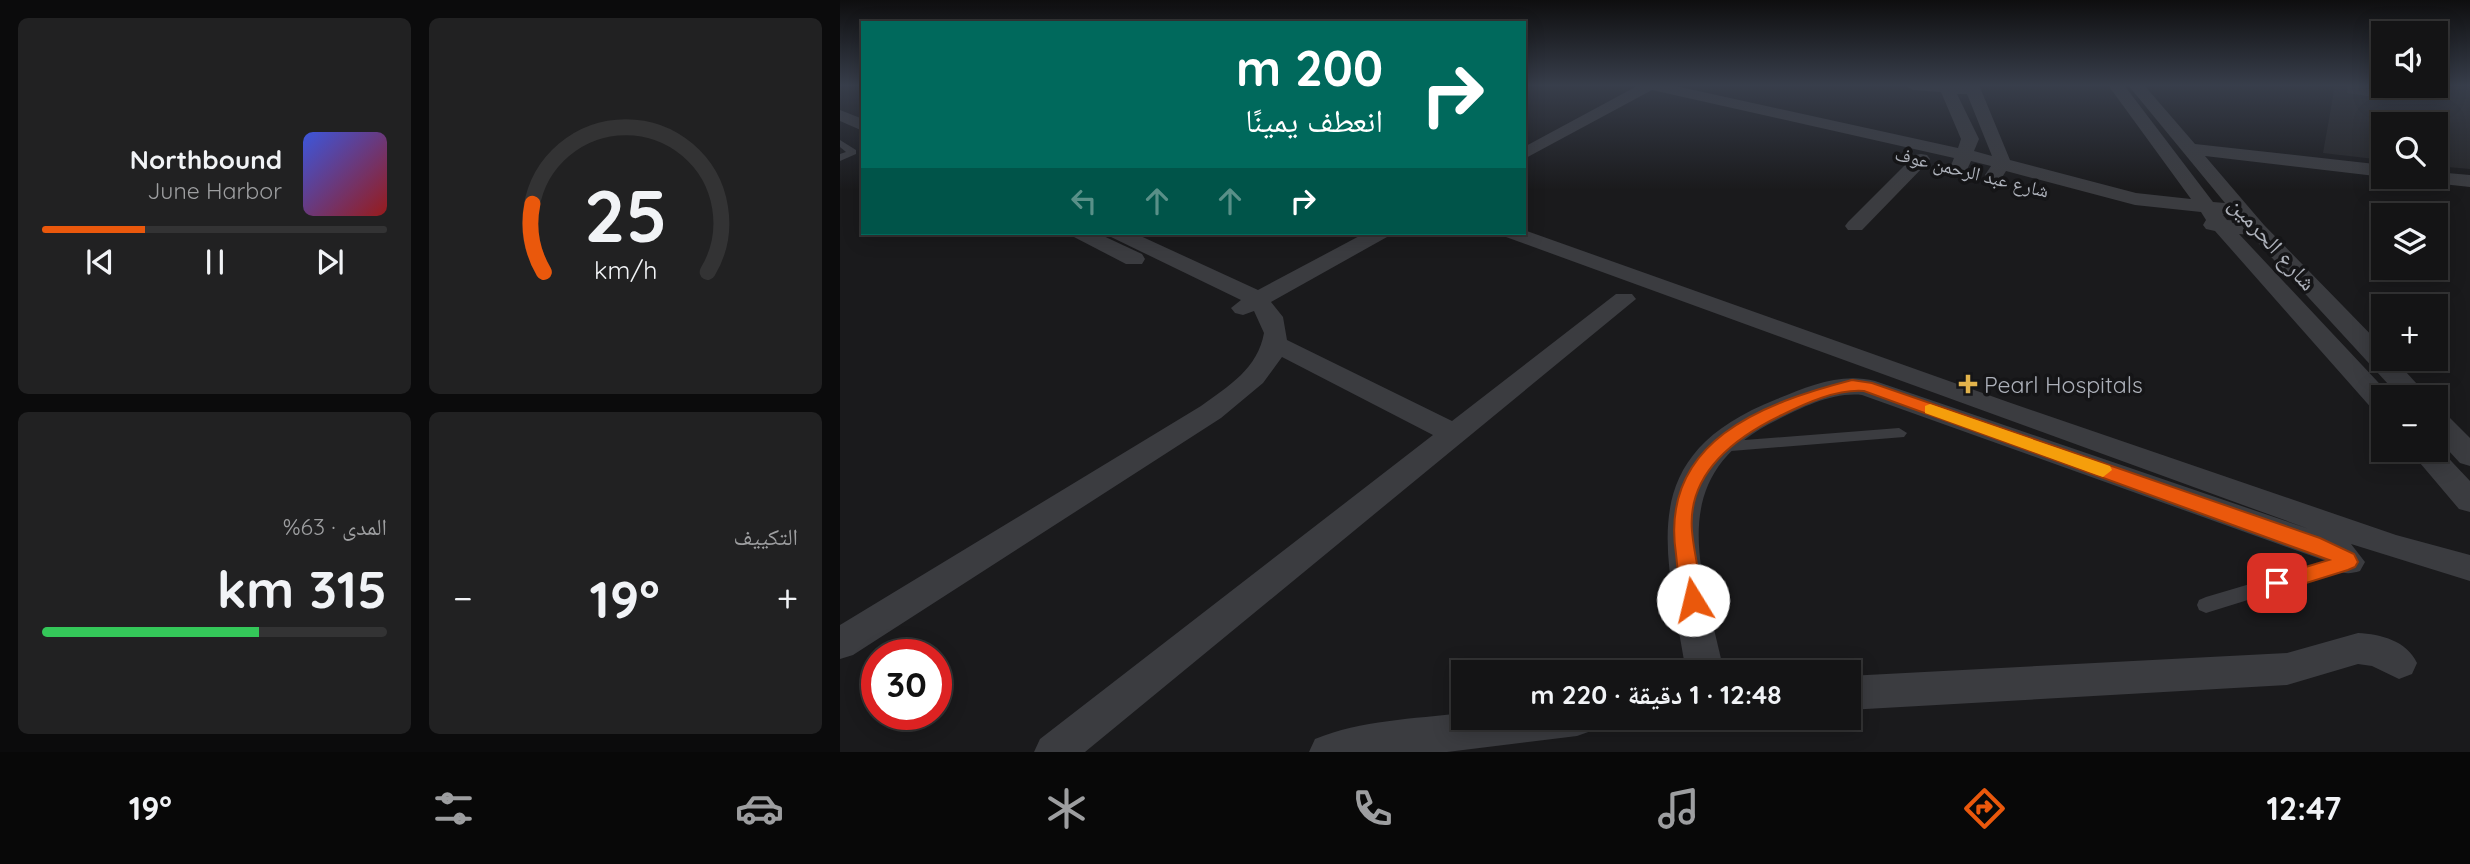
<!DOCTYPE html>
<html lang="ar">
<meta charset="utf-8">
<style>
body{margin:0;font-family:Quicksand,"Noto Naskh Arabic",sans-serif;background:#212122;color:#f1f3f6;direction:rtl;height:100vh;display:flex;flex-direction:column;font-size:26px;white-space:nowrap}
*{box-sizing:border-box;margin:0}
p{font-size:23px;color:#9d9ea0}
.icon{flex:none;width:38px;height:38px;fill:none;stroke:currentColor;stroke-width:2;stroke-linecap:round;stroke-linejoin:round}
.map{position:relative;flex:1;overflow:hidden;direction:ltr}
.sheet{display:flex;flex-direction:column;gap:18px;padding:18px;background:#0b0b0c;width:840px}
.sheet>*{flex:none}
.hud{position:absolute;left:21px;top:21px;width:665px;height:214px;border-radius:0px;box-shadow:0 4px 18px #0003,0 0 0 2px #333334;direction:rtl;background:#00695c;color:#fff;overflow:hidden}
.buttons{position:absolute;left:1531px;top:21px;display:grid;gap:14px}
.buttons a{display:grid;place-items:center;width:77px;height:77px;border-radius:0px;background:#141415;box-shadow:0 4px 18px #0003,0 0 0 2px #333334;font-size:35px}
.speed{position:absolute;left:21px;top:639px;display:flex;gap:14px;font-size:35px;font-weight:700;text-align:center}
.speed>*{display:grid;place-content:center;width:91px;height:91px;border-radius:50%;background:#141415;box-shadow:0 4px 18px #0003,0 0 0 2px #333334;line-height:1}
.speed .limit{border:10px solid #d22;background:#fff;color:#111}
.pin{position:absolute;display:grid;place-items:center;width:60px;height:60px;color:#fff;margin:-30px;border-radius:14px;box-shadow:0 4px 10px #0006}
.me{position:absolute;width:77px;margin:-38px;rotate:351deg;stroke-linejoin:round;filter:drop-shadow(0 0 5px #0008)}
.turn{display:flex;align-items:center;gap:24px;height:147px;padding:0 28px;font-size:32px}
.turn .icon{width:91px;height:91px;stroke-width:2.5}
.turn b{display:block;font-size:49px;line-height:60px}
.lanes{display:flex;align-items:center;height:66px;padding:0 28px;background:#0003;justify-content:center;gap:35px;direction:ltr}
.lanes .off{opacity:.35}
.big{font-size:52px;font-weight:700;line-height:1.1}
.sheet .widget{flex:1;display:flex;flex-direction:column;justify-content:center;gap:10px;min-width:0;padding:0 24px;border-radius:10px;background:#212122}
.sheet .dial{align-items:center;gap:0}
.dial svg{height:182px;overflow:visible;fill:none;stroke:#333334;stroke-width:7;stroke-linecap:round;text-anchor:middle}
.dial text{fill:#f1f3f6;stroke:none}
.song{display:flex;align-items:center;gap:21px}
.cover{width:84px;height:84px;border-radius:10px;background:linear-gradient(135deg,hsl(230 70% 55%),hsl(0 70% 35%))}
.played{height:7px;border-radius:4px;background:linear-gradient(90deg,#ea580c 30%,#333334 30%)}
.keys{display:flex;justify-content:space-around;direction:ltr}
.heat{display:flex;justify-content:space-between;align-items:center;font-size:38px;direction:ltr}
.charge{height:10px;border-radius:5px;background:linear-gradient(90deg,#34c759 63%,#333334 0)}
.sheet .tiles{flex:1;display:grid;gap:18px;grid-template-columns:repeat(2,1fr)}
.trip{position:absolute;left:611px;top:660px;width:410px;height:70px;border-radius:0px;background:#141415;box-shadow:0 4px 18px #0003,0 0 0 2px #333334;font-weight:700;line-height:70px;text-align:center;direction:rtl}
.tabs{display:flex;height:112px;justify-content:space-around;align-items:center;background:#080808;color:#9d9ea0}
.tabs .icon{width:49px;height:49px}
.tabs .selected{color:#ea580c}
.tabs b{font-size:32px;color:#f1f3f6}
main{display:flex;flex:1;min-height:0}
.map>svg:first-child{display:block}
.built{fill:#262628}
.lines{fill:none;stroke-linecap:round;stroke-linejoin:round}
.lane{fill:#3b3c40;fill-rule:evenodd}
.street{fill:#3b3c40;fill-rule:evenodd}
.wall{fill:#363639}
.route{fill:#ea580c;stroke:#983908;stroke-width:2}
.slow{fill:#f59e0b}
.poi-dot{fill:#e2b34b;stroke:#151517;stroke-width:2.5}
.labels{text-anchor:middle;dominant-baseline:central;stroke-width:7;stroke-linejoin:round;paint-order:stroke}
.far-street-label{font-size:19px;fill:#adb1ba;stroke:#151517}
.street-label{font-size:23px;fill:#adb1ba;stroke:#151517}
.poi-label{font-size:23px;fill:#adb1ba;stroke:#151517;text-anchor:start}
</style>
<main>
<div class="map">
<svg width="1630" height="752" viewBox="0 0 1630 752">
<rect width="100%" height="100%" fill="#1a1a1c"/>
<path class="built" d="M1495,85H1630V169L1596,166V124H1544L1543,160L1483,153Z"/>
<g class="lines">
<g class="lane">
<path d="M0,140L16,150V154L0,161V154L6,152L0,147Z"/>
<path d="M1059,428L1067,433L1064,437L879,452L874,451L871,447L874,443L879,442Z"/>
<path d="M1508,555L1514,557L1517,562L1514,567L1366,613L1359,610L1357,605L1359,600L1366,597Z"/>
</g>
<g class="street">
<path d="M799,85H831L1118,148L1121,139L1101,92L1073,90L1065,85H1139L1170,160L1296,193L1351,199L1268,85H1284L1373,202L1385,203L1288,85H1304L1355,144L1544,165V177L1365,156L1424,225L1544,348V359H1554L1589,397H1560L1411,235L1399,234L1552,397H1544V414L1534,411L1375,231L1366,229L1363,225L1366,220L1361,212L1295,205L1166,171L1161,179L1154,181L1145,175L1151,166L1131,161L1126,172L1119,174L1110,168L1114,158L812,90L684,159V147ZM1117,94H1127L1152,156L1134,151L1139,139ZM1383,215L1396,216L1400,221L1387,220Z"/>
<path d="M0,110L23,119V131L0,121Z"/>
<path d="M1081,154L1087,155L1090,159L1087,163L1022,230H1008L1005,226L1008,222L1075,155Z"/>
<path d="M1596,172L1630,175V187L1593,183L1584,177H1596Z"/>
<path d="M684,230L1168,402L1556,535L1630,555V581L1511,544L1525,562L1520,571C1504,576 1497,572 1486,561L1022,395C993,392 963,407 937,420C820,477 863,573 884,672H846C826,549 792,456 937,399C968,386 1002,372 1035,381L1469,529L666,237L663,233H684Z"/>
<path d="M231,233H257L302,254L305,259L302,264H286L234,237Z"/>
<path d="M268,233H294L418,290L525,233H550L547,237L431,302L443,317L447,340L612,421L776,294H792L796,299L245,752H194L200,739L593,435L442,357L423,383L381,418L13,655L0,659V625L361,406C389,386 418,368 424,333L414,311L403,315L395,313L391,308L401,300L271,237Z"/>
<path d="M1596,411L1606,414L1630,438V466L1620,463L1596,437Z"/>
<path d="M1596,445L1630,481V512L1619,509L1569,450H1596Z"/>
<path d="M1518,633C1541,634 1567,641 1577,663L1572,674L1559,679L1532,666L1518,664L1447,685L1008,710V676L1447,653Z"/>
<path d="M623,713V718H757L751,731L737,736L607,752H469L475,739C521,720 574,719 623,713Z"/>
</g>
</g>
<path class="wall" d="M1508,85H1544L1548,86L1541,98L1507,93Z"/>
<linearGradient id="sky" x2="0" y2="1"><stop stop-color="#0e0e0f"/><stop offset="0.45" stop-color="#383e4b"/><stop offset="1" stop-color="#383e4b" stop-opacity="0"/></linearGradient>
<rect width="1630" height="190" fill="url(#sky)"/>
<path class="route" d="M1012,380L1032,383L1480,538L1514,554L1518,562L1515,567L1508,570L1437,592L1429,589L1426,583L1429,578L1489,560L1024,391C997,389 966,403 942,415C896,437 847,473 852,531C854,554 860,577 864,600L861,606L853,609L846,606C838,591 838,570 836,554C819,441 923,403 1012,380Z"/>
<path class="slow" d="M1090,404L1270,466L1272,470L1263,477L1257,475L1085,413V406Z"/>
<path class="poi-dot" d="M1124.5 373.5h7v7h7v7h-7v7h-7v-7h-7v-7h7z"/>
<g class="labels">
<g class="far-street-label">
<text transform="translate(1132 172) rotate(14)">شارع عبد الرحمن عوف</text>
</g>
<g class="street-label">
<text transform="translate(1433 243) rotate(48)">شارع الحرمين</text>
</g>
<g class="poi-label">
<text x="1144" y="384">Pearl Hospitals</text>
</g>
</g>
</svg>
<div class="buttons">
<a><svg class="icon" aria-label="sound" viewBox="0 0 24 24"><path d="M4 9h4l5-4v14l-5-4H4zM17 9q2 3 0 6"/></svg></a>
<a><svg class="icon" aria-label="search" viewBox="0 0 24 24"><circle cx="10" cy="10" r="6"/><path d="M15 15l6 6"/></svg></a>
<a><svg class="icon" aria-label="layers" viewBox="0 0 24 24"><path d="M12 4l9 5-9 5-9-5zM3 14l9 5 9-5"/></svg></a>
<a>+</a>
<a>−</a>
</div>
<div class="speed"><div class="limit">30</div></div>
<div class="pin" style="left:1437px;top:583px;background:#d93025"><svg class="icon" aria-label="arrive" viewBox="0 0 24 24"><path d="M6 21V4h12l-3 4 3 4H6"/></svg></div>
<svg class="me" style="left:853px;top:600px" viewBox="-20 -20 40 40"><circle r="19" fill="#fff"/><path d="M0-13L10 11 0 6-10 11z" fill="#ea580c"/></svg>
<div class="trip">12:48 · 1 دقيقة · 220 m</div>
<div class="hud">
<div class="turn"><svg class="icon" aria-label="right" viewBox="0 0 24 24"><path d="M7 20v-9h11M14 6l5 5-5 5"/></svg><div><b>200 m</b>انعطف يمينًا</div></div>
<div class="lanes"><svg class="icon off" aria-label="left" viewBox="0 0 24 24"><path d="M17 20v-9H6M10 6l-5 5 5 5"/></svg><svg class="icon off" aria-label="ahead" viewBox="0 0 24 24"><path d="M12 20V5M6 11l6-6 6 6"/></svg><svg class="icon off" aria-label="ahead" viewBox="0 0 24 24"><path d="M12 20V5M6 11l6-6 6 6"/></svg><svg class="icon" aria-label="right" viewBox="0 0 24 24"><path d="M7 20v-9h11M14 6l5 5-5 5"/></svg></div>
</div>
</div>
<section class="sheet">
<div class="tiles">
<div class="widget dial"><svg viewBox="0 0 100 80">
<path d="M14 69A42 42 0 1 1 86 69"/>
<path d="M14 69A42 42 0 0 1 9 39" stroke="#ea580c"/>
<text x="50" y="56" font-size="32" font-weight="700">25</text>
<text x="50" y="72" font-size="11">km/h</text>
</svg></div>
<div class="widget">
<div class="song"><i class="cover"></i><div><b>Northbound</b><p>June Harbor</p></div></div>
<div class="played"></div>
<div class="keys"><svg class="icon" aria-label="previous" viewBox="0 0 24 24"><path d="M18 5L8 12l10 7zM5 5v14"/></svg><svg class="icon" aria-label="pause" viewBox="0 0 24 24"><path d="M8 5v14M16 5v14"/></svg><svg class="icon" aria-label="next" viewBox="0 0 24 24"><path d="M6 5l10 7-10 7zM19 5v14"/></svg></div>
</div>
<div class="widget"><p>التكييف</p>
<div class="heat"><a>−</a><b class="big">19°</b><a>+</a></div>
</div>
<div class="widget"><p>المدى · 63%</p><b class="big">315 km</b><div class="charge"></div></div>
</div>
</section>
</main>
<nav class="tabs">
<b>12:47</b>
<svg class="icon selected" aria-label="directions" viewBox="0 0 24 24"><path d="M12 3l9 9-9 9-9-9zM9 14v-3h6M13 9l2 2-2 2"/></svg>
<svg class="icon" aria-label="music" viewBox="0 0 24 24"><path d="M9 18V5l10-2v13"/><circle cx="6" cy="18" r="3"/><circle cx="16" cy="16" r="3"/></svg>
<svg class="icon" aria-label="phone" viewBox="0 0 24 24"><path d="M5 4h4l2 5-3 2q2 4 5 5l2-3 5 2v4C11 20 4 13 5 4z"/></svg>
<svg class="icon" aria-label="climate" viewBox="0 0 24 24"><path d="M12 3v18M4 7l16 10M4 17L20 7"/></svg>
<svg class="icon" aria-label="car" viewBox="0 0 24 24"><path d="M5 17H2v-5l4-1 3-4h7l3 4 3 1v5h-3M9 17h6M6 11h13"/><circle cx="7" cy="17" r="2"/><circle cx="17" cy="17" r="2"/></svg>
<svg class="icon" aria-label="filters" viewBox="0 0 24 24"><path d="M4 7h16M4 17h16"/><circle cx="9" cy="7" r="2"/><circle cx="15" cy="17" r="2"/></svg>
<b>19°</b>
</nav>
